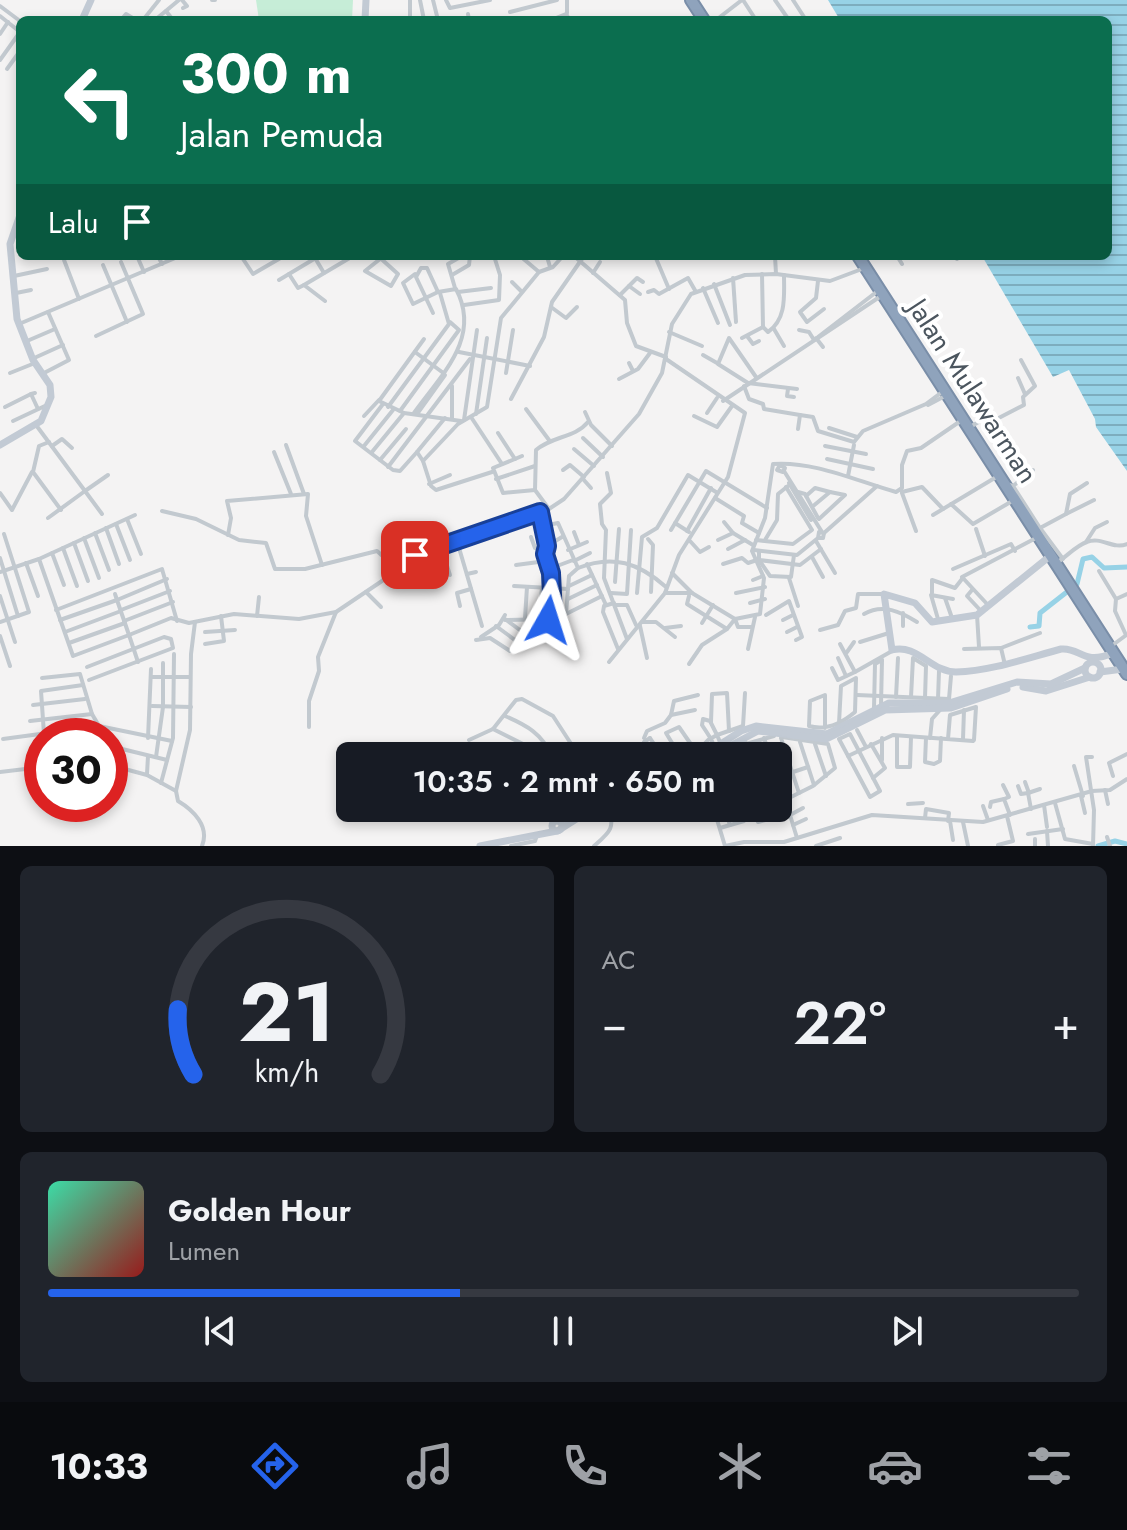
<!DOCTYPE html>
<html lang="id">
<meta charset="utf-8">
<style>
body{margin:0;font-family:Jost,sans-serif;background:#20242c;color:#f1f3f6;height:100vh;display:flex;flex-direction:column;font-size:30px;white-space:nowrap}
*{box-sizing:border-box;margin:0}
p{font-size:26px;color:#9ea1a6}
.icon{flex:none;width:44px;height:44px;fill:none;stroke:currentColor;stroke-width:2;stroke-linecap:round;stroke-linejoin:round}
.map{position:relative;height:846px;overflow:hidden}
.panel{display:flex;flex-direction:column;gap:20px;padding:20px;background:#0d0f14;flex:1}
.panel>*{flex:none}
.guide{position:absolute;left:16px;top:16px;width:1096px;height:244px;border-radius:12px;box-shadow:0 4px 12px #0003;background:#0b6e4f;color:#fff;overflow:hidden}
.speed{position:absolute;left:24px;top:718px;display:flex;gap:16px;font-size:40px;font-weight:700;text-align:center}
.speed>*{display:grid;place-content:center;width:104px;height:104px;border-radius:50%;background:#171b24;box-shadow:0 4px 12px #0003;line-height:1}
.speed .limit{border:12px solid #d22;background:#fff;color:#111}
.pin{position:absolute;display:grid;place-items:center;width:68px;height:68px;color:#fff;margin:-34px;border-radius:16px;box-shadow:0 4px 12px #0006}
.me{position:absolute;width:88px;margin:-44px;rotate:6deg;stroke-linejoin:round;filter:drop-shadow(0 0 6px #0008)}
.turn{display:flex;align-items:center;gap:28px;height:168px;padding:0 32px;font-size:36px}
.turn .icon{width:104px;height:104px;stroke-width:2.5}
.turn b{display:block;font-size:56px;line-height:68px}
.then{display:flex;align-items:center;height:76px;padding:0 32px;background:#0003;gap:16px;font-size:30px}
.big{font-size:60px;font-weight:600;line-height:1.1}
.panel .card{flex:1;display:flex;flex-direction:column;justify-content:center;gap:12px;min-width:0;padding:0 28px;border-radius:12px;background:#20242c}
.panel .dial{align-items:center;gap:0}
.dial svg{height:208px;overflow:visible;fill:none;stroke:#363941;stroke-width:7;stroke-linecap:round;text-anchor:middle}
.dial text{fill:#f1f3f6;stroke:none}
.song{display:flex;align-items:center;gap:24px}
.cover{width:96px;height:96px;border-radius:12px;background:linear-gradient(135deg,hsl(160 70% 55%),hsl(0 70% 35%))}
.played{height:8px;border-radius:4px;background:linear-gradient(90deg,#2563eb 40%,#363941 40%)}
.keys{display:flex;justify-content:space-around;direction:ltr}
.heat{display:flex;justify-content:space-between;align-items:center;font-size:44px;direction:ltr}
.panel .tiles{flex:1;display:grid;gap:20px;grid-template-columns:1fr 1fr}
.card:last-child{grid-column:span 2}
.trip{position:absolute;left:336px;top:742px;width:456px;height:80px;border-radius:12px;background:#171b24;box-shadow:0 4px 12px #0003;font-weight:600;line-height:80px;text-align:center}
.tabs{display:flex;height:128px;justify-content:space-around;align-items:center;background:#090b0e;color:#9ea1a6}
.tabs .icon{width:56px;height:56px}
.tabs .selected{color:#2563eb}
.tabs b{font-size:36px;color:#f1f3f6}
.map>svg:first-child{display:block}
.pitch{fill:#c6edd7}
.water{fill:url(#water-rules)}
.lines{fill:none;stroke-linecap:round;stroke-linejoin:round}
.river{stroke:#97d2e6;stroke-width:5}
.highway-casing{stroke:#7a8ea8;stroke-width:14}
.street{stroke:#c2c9cf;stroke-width:4}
.secondary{stroke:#c2cad4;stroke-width:7}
.highway{stroke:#8fa3bc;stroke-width:10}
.route-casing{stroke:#184099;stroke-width:20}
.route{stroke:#2563eb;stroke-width:14}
.labels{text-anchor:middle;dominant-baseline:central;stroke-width:8;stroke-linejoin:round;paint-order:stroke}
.street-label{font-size:28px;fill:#4b555e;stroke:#fff}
</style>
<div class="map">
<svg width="1127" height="846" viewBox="0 0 1127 846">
<defs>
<pattern id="water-rules" width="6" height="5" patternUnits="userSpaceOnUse" patternTransform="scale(2)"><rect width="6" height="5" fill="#97d2e6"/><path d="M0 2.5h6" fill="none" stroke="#7dadbe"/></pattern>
</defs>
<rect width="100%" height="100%" fill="#f4f3f3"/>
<path class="pitch" d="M256,0H353L352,20H259Z"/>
<path class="water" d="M828,0H1127V471L1096,427L1095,419L1069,370L1053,377L982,256H1108V20H840Z"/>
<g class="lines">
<g class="river">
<path d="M1030,627L1039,626L1040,613L1077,584L1083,559L1092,557L1104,568L1127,567"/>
<path d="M1098,846L1115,841L1127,844"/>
</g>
<g class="highway-casing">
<g id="highway">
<path d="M691,0L704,20"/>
<path d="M858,256L1127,674"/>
</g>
</g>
<g class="street">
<path d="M182,0L187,6L183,8"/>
<path d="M212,0H215"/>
<path d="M410,0V20"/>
<path d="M420,0L424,20"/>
<path d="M433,0L438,20"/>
<path d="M446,0L450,8L490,0"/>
<path d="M743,0L756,20"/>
<path d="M775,0L789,20"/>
<path d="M793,0L806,20"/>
<path d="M0,6L20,21"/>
<path d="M166,11L173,20"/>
<path d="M510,12L557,0"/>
<path d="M567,13V0"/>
<path d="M468,14L469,20"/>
<path d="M0,16L20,32L0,60"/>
<path d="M121,20L126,14L136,20"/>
<path d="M143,20L159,0"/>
<path d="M155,20L179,0"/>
<path d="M551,20L566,14L570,20"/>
<path d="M716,20L742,0"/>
<path d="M0,34L8,22"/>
<path d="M7,69L20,51"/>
<path d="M20,76V75"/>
<path d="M137,256L144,272"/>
<path d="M158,256L162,264"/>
<path d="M241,256L253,274L284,256"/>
<path d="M378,256L398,274L391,286L365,271L380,259"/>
<path d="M520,256L539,272"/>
<path d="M574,256L625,300L627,323L636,346L666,357"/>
<path d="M655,256L669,289"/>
<path d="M775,256L776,274"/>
<path d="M897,256L902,264"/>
<path d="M956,256L957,259"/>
<path d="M315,258L324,273"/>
<path d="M552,258L553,256"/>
<path d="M64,260L79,299"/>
<path d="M548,260L550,267"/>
<path d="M103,265L127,322"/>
<path d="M593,273L600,262"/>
<path d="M289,274L298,288L304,285"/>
<path d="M762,274L763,327"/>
<path d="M452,275L469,265L470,256"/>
<path d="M14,276L47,269"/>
<path d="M733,278L736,322"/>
<path d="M279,280L319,256"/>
<path d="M818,281L816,298L800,312L807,322L824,309"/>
<path d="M512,282L521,291"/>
<path d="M714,284L730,325"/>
<path d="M629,286L640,294"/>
<path d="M455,288L448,264L462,256"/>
<path d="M703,288L718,323"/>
<path d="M458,292L491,288"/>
<path d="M648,292L654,290L659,294L688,278L696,292"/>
<path d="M16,293L31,290"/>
<path d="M620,295L637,278L643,282"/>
<path d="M325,301L304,285L353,256"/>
<path d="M464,305L499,300L500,275L494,256"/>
<path d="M551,307L566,318L577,307"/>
<path d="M433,313L416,277L421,268H427L438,292"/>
<path d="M19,324L180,256"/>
<path d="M763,327L768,332C787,319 784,295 784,275"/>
<path d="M774,329L784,346"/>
<path d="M799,330L809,332L814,340"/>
<path d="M669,332L702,346"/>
<path d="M96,336L143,314L121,262"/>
<path d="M747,336L753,344L759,341"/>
<path d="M818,337L879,290"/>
<path d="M742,338L763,327"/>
<path d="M816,338L823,347"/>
<path d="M424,339L379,401L404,413L461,421"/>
<path d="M27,341L55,329"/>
<path d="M415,352L442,372"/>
<path d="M459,352L530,366"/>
<path d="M703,355L717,363"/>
<path d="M32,359L63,345"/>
<path d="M629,363L633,371"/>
<path d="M10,373L35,363"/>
<path d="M44,373L69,360L48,312"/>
<path d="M506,373L513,330"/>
<path d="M756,377L729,338L718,364L748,383L797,389"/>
<path d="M1018,378L1025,394"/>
<path d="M619,379L638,369L650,353"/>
<path d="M452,386V419"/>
<path d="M744,386L749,399L763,404L764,409L800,415L798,429"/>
<path d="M788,389L787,396L794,397"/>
<path d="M35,393L31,394L38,409"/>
<path d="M511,399L544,337L552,302L584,256"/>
<path d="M723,401L881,296"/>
<path d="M383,404L355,441L393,470L400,471L417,452L423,461L458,424L487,407L501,318L539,272L553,267L563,256"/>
<path d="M928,405L945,396"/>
<path d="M5,407L31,394"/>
<path d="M388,407L449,324L440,293"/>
<path d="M526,409L549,440"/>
<path d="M400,411L459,330L450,322"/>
<path d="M585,412L591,425L612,446"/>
<path d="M414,413C441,375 482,338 456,289L438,292L413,304L403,283L415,274"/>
<path d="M707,413L717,398"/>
<path d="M417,414L445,375"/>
<path d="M476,414L487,338"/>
<path d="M800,415L813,417L818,431L854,442L863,431L926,404L942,392"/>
<path d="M364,416L379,400"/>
<path d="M694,416L717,427L732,406"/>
<path d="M471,417L502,464"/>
<path d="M464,420L477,330"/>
<path d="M13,421L47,405"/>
<path d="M36,425L85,491L48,518"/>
<path d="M970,427L982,420L991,422L1024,405L1023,397L1035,386L1021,360"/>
<path d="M829,428L857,437"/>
<path d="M498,433L515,459"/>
<path d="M583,438L603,457"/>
<path d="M49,442L39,446L33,472L61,510"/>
<path d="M286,445L304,494"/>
<path d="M52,446L62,439L72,448"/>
<path d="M364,446L393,410"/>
<path d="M825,446L866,454"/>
<path d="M574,449L594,466"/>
<path d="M274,452L291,494"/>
<path d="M372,452L404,413"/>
<path d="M417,452L445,418"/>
<path d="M522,456L493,468L503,493L535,490"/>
<path d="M827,459L873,469"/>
<path d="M380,460L406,429"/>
<path d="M423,461L431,486L436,490L492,472"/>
<path d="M780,465L785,468L783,472L777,470Z"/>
<path d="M388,467L470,359"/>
<path d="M563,470L570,465L584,477"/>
<path d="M784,471L822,532"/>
<path d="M607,473L611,493L600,504L602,524L606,530L604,578L627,639"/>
<path d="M848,476L854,445"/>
<path d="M496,479L535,466"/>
<path d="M583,479L591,488"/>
<path d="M789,483L811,520"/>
<path d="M429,484L450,475"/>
<path d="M1006,484L1013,486L1040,528L1066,514L1070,494L1087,483"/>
<path d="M1013,486L1033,470"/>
<path d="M798,492L805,494L818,518L819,519L845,495L830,492L812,507"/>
<path d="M902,492L922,487L943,509"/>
<path d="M0,493L12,510L32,472"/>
<path d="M902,493L916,531"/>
<path d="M806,496L815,488L830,492"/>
<path d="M715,498L744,516L742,523L759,533"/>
<path d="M951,504L973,524L1014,500"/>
<path d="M549,509L535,490L536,450C552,436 575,438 588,422"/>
<path d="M162,511L196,519L239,540L266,543L275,569H305L377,551L396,568"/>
<path d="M540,512L547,546L545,554L552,580L553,617"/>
<path d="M102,514L85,491L108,475"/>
<path d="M1066,514L1094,500"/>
<path d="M933,515L998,476"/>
<path d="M127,519L141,554"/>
<path d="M724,522L733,533L753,545"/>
<path d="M675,523L689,532"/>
<path d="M116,524L130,560"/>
<path d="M106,528L119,564"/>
<path d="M1040,528L1063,559"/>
<path d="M976,529L985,556"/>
<path d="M671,530L706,471L767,508"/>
<path d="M687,531L711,488"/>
<path d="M574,532L579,545"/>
<path d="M95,533L109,570"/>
<path d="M824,533L877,486"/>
<path d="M228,535L231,518L227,501L308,494L306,516L322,565"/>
<path d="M531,537L535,548L545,552"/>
<path d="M84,538L99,578"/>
<path d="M648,539L653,545L651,592"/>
<path d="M718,540L733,533"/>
<path d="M756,540L793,544L812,530L786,487"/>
<path d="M765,540L777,520L778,494L788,486"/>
<path d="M457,541L482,626"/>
<path d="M690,541L700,552L709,547"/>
<path d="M816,541L835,573"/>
<path d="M1086,542L1095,528L1107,522"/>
<path d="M74,543L88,581"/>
<path d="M547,546L562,537"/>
<path d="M441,547L450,575"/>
<path d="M63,548L77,586"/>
<path d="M728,549L745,540"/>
<path d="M568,550L587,542"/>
<path d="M754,550L797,555L818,538H823L824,533L819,532L818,538"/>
<path d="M759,551V560L770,576L791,577L794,555"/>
<path d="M52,553L64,585"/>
<path d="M423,553L428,569"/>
<path d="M812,557L823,577"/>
<path d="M0,558L18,616"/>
<path d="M39,559L135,515"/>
<path d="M759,560L800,565L821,549"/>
<path d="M574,561L590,553"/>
<path d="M1058,562C1067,556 1077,545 1087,542C1101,536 1113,550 1127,544"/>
<path d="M26,563L38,596"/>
<path d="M587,564L606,605"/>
<path d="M723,564L742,558L748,563L754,561"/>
<path d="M516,565L546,561"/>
<path d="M578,568C613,554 639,563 666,587"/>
<path d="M549,569L573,560"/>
<path d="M953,569L1011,544L1015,551"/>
<path d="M1099,571L1116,599"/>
<path d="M0,572L39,559L73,656L129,635L138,662"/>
<path d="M672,573L692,593"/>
<path d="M467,574L476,572"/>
<path d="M789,578L798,606"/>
<path d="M753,580L763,576"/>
<path d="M615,582L619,529"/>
<path d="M514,586L568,589"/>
<path d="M569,586L592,575"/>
<path d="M972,590L967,596L981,611"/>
<path d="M366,592L381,607"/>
<path d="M611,593L627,594L631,530"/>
<path d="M637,593L642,537L657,528L688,475L716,492"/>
<path d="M665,593H692L735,619L760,614L764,578L752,551L765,518L773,464C815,461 856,481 896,492L902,488V465L907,451L921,448L962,420"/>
<path d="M736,593L765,587"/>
<path d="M932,593V580L955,588L962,579"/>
<path d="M115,594L117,600L167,579"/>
<path d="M0,596L15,642"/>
<path d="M689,596L687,604L727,629L735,619L738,627H752"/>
<path d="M945,598L952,618"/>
<path d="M568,599L597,585"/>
<path d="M614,603L604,606L603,612L618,649"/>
<path d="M750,603L765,599"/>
<path d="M615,605H627L636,625"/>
<path d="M988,605L962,577L1036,538"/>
<path d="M460,606L457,593L471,589"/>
<path d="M56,610L162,569L177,621"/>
<path d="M121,610L170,591"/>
<path d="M903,613V626"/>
<path d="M566,614L602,596"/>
<path d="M864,614C883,603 901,612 917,622"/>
<path d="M766,615L789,601L802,637L796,640"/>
<path d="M977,615L979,647"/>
<path d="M257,616L259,597"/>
<path d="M525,618L527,587"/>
<path d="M505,619L532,639"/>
<path d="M539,619L542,588"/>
<path d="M938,619L931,595L953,599"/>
<path d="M60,620L117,600L129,635L171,618L189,623L234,614L299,619L336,612L382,581L408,557L549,509L564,499L639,414L662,373L672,324L691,294L745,275L776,274L830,281L862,269"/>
<path d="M505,620L549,619"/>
<path d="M783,620L793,615"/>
<path d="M124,621L173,602"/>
<path d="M0,622L29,612L4,534"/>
<path d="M642,622H656L675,637"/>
<path d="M702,623L713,605"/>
<path d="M496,626L523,646"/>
<path d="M640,626L647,658"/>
<path d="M665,628L681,626"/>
<path d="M521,630L541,631"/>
<path d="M820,630L838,625L845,611L856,608L858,594H884"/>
<path d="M65,632L121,611"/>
<path d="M205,632L235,630"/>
<path d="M787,632L797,627"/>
<path d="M1126,635L1115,611L1116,599L1127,594"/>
<path d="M0,636L10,666"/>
<path d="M481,637L499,625L505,615"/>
<path d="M476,640L490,638L510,651L539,634L551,618L566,614L569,576L578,568L558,523L543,526"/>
<path d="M860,642L889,633"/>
<path d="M69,643L125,623"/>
<path d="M205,644L224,641L221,616"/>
<path d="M840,644L855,672L892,651"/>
<path d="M1110,647L1125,636"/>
<path d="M1001,648L1040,633"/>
<path d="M748,649L755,617"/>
<path d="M964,649L1001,648L1005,665"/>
<path d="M847,652L854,642"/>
<path d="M838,658L846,676"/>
<path d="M609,662L665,593L679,555L728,477L745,413L666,359"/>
<path d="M689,664L702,645L727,629"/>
<path d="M87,667L164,637L171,639L173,648L89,680"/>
<path d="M832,668L838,680L855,672"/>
<path d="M151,677H190"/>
<path d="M42,678L80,674L92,714"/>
<path d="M857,695L949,699L951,676"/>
<path d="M896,697L898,658"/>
<path d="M911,697L913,658L926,666L925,698"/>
<path d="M938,699L939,671"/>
<path d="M33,705L85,699"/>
<path d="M881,705L882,660"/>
<path d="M152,706L191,707"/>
<path d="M874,708L875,664L882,660"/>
<path d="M671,715L674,701L698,695"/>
<path d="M505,716C526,725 543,734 551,756"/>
<path d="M30,721L92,714L99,726L172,741"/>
<path d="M711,722L712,694L727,693L729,731"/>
<path d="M309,727V701L319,671L318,657L336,612"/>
<path d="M825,728V695L810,701L809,726C826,731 842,723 855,712L856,678L841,686L839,723"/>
<path d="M493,729L547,756"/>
<path d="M857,730L866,747"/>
<path d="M44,734L41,691L83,685"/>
<path d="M850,734L880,791L870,797L839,739Z"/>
<path d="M897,736V767H910L911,737"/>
<path d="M148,738L151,669"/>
<path d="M644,738L647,731L665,723L671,715L695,710"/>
<path d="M650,738L662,756"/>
<path d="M744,738L746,744L774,736"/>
<path d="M764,738L770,756"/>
<path d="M781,738L799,793"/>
<path d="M926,738L925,762L934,764L940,761L941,738"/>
<path d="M930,738L932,719L940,710"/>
<path d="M3,739L99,726L98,736"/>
<path d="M963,739L964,710"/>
<path d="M469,740L493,729L516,700L522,699L553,716L579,756"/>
<path d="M720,742L717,735L743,726L745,693"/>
<path d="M800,742L814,785"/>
<path d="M815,744L826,776"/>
<path d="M871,744L885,768L873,778"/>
<path d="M110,746L167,760"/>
<path d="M740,746L746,756"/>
<path d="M479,756H486"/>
<path d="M490,756H498"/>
<path d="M643,756L644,742L650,738"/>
<path d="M680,756L666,733L679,727L697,753"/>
<path d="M693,756L708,740L717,735L710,721L703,719L702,725C707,733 713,740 715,749"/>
<path d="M722,756L746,744L750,756"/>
<path d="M848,756L893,735L973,741L974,740L976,707L950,715L948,739"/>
<path d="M156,757L163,707V663"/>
<path d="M1092,757H1086L1094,810L1093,846"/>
<path d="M882,760V738"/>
<path d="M110,765L147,775L176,791L178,801C193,810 210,826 202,846"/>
<path d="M1074,766L1083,796"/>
<path d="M0,772L42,767"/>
<path d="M147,774L148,756"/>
<path d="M1113,776L1109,763L1127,754"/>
<path d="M778,777L808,767"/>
<path d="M778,780L787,799L813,786L835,768L828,744L782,737"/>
<path d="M1025,782L1029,793"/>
<path d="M161,783L173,738L174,654"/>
<path d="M1003,785L1009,797L1004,799L1010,815"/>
<path d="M1018,786L1021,794L1028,793"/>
<path d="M1105,790L1108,804"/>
<path d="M176,791L190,730L191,654L195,622"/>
<path d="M1081,796L1085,813"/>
<path d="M1055,803L1065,839L1093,844"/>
<path d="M908,804L923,803"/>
<path d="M1044,805L1047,827"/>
<path d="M983,806L988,820"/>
<path d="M990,807L991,802L1004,799"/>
<path d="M669,808L673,812L681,808"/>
<path d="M684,808H691"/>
<path d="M752,808L758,822L769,819L770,808"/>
<path d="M1031,809L1028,793L1040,789"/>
<path d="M725,810L730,825"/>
<path d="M715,813L725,846L744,842H784L872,815L983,822L1092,791L1110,790L1127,779"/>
<path d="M925,818L926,809L949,813L948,821"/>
<path d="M557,821L558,808"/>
<path d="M950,821L953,840"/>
<path d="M963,822L968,846"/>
<path d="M793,825L806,819"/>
<path d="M720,828L744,821"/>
<path d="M1047,831L1048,846"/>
<path d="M1028,834L1063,829"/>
<path d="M1107,837L1110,846"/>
<path d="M797,838L790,815L803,808"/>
<path d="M1035,839V846"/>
<path d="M998,845L1013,841L1007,816"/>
<path d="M511,846L535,841L537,835"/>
<path d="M594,846C609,833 617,827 607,808"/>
<path d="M816,846L840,838"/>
</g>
<g class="secondary">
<path d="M82,20L91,0"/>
<path d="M365,20L366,0"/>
<path d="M0,445L41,421L51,397L50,385L33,360L17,319L10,244L20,215"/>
<path d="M1050,556L977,615L932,622L915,603L884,594L892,650C917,643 931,672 956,672C991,671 1027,658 1061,649C1081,647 1082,666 1113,653"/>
<circle cx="1093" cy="670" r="8"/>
<path d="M1100,672L1123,669"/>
<path d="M1023,687L1046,691L1090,677"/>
<path d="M702,756L741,731L756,726L827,734L889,703H949L1017,682L1051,684L1085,668"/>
<path d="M711,756L758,731L826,739L885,710L951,708L1007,689"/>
<path d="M559,821L590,808"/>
<circle cx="557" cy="826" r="5"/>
<path d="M559,830L581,816L631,808"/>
<path d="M480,846L557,831"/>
</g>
<use href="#highway" class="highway"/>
</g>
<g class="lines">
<g class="route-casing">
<path id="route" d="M415,555L540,512L547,546L545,554L551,573L553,617L548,620"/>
</g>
<use href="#route" class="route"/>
</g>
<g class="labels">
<g class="street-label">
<text transform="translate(973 391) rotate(57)">Jalan Mulawarman</text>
</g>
</g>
</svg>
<div class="speed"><div class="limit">30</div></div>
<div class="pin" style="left:415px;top:555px;background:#d93025"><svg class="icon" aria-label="arrive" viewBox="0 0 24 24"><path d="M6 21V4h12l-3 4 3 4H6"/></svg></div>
<svg class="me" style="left:548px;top:620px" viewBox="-20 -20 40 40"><path d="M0-17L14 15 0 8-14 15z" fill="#2563eb" stroke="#fff" stroke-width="4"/></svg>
<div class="trip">10:35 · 2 mnt · 650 m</div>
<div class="guide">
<div class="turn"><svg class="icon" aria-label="left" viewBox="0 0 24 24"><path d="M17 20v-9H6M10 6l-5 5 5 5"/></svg><div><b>300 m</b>Jalan Pemuda</div></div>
<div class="then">Lalu<svg class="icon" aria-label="arrive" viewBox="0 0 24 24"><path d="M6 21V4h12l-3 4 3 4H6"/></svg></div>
</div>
</div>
<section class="panel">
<div class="tiles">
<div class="card dial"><svg viewBox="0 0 100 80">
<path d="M14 69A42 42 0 1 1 86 69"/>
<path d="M14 69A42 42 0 0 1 8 44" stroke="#2563eb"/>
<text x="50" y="56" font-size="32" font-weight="700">21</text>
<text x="50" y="72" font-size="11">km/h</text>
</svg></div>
<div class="card"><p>AC</p>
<div class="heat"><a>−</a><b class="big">22°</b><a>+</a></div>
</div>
<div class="card">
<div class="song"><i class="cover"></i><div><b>Golden Hour</b><p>Lumen</p></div></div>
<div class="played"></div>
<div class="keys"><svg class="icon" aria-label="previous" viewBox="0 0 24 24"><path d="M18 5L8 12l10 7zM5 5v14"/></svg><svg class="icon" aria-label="pause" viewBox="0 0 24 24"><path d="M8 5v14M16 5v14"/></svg><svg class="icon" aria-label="next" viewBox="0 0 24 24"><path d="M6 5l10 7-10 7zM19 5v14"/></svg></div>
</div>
</div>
</section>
<nav class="tabs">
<b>10:33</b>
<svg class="icon selected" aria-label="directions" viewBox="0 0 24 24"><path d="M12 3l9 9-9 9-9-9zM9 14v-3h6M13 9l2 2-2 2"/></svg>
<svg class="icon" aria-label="music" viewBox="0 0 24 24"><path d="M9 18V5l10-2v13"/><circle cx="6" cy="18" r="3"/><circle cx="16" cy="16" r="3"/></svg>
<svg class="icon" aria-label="phone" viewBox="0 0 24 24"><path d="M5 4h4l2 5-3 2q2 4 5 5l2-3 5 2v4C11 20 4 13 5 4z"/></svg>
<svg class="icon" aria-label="climate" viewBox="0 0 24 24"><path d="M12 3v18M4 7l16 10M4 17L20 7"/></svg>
<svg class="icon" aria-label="car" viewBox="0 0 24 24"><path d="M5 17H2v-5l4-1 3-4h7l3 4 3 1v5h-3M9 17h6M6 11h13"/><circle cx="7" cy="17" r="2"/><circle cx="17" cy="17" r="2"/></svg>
<svg class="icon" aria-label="filters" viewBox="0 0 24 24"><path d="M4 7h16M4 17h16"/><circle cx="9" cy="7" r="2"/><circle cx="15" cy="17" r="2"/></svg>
</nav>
